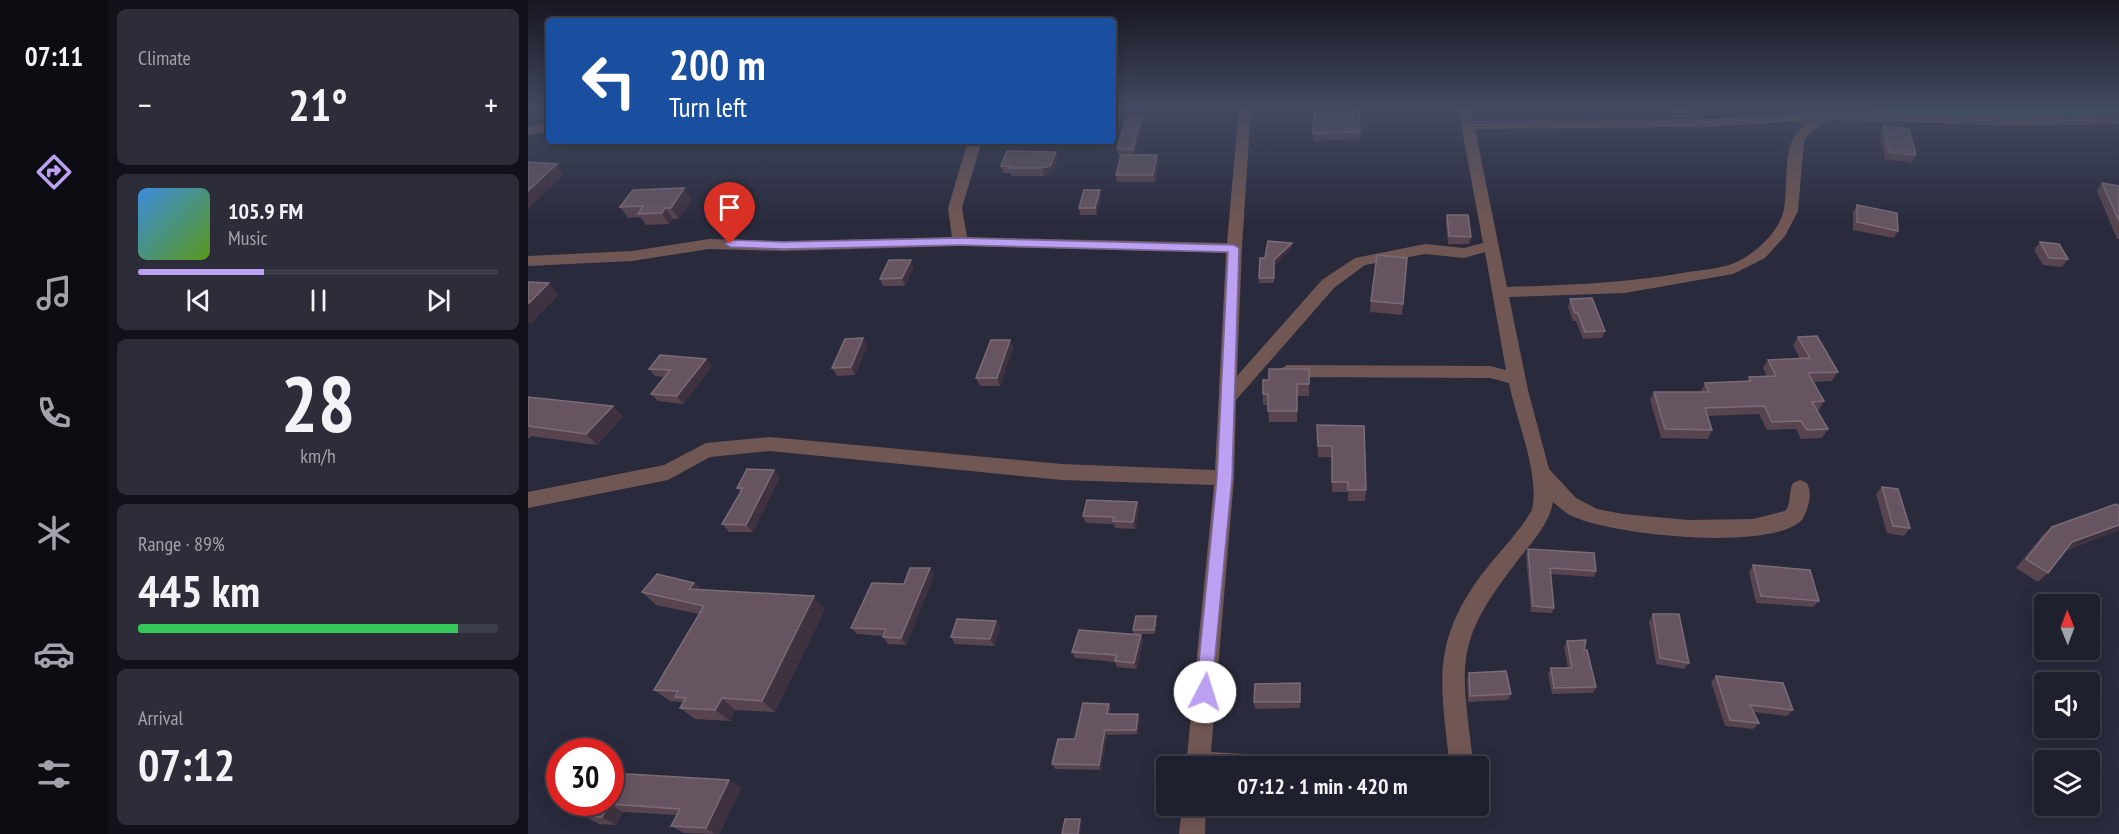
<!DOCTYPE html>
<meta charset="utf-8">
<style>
body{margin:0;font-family:"PT Sans Narrow",sans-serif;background:#2c2d39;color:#f1f3f6;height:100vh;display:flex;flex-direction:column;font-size:22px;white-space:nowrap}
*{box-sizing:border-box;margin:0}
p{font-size:20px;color:#a1a3aa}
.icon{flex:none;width:33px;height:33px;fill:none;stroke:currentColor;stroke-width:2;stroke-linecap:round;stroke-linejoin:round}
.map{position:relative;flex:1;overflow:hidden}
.panel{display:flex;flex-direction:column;gap:9px;padding:9px;background:#111219;width:420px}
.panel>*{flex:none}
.guide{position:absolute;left:18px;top:18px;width:570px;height:126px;border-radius:6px;box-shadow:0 3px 15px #0003,0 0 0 2px #3c3e49;background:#1a4fa0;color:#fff;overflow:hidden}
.needle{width:39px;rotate:359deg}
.tools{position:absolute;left:1506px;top:594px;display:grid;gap:12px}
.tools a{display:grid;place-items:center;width:66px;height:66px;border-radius:6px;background:#1f202d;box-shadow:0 3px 15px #0003,0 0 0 2px #3c3e49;font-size:30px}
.speed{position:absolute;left:18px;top:738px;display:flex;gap:12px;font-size:30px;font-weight:700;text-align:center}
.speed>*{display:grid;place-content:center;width:78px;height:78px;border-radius:50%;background:#1f202d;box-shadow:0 3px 15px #0003,0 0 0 2px #3c3e49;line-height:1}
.speed .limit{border:9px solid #d22;background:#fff;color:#111}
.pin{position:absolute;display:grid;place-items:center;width:51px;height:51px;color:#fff;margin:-62px -26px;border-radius:50% 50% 50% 0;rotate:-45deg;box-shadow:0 0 6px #0007}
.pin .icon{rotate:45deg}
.me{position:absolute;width:66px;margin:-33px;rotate:5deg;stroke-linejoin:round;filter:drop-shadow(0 0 4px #0008)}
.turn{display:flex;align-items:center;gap:21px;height:126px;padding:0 24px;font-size:27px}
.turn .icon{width:78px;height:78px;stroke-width:2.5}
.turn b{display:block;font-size:42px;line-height:51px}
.big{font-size:45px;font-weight:700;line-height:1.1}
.panel .card{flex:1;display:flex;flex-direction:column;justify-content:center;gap:9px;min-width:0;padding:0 21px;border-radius:9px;background:#2c2d39}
.panel .dial{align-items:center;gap:0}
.dial b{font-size:78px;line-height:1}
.song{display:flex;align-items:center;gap:18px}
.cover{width:72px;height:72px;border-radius:9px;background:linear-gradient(135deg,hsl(210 70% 55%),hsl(90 70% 35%))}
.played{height:6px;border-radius:3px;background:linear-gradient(90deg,#bca0f2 35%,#3c3e49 35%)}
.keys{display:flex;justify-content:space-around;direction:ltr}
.heat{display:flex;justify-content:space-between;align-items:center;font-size:33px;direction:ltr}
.charge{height:9px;border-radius:4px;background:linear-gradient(90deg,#34c759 89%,#3c3e49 0)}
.trip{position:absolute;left:628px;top:756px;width:333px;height:60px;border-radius:6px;background:#1f202d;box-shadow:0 3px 15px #0003,0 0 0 2px #3c3e49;font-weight:700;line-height:60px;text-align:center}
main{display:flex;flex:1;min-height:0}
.menu{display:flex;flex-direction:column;width:108px;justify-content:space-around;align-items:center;background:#0c0d12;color:#a1a3aa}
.menu .icon{width:42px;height:42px}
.menu .active{color:#bca0f2}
.menu b{font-size:27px;color:#f1f3f6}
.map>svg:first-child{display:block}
.water{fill:#1e7478}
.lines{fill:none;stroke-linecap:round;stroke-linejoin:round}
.street{fill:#715753;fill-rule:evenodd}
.wall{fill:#57444f}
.shaded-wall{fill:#3f3240}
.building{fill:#665560;stroke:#7a6b77;stroke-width:1.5}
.route{fill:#bca0f2;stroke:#7a689d;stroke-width:1.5}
</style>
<main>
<nav class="menu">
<b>07:11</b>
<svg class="icon active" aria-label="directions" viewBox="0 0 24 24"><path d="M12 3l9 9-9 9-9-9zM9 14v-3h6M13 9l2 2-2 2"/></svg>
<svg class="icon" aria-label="music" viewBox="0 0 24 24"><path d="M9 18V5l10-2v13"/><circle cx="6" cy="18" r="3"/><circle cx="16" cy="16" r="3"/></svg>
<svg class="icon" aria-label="phone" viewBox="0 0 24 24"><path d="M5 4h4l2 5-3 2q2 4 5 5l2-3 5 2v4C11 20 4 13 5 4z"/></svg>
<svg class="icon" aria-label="climate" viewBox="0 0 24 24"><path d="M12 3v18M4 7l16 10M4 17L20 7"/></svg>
<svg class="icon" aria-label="car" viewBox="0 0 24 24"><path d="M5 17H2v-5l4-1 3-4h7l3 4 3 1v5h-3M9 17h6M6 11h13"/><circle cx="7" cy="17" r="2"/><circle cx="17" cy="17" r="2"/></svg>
<svg class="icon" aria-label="filters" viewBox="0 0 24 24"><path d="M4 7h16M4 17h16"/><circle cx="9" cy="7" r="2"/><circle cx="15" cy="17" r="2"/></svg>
</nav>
<section class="panel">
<div class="card"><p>Climate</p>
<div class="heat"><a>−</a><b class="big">21°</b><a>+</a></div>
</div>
<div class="card">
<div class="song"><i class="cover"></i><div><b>105.9 FM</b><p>Music</p></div></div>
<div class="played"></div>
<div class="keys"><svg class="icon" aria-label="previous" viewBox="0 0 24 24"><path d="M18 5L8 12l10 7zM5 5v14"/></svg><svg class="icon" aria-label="pause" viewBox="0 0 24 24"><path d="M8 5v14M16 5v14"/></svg><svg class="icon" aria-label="next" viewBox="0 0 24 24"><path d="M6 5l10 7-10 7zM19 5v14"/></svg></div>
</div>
<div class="card dial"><b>28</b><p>km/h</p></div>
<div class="card"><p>Range · 89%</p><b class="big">445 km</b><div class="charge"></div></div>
<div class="card"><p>Arrival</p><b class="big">07:12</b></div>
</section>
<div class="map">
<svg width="1591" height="834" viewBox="0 0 1591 834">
<rect width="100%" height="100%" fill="#292a3c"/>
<path class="water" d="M1340,108H1591V114C1548,115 1366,128 1340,108Z"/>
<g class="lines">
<g class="street">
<path d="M711,108H723L714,248L709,376L794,280L827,258L897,244L936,248L955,243L930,108H942L945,121L1174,119L1297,112L1494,118L1591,116V124L1494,126L1300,120L1282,132L1276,141L1270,211L1257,236L1237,258L1205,274L1097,293L981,297L1000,390L1021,469L1048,498L1069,509L1095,514L1160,520L1225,519L1257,511C1264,503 1260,492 1265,483L1272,480L1279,483C1285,495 1280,509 1274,520C1242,552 1083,535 1044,516C1037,513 1031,507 1025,502C1021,526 1001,545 987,564C924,645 934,666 945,762L943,766H919L921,761C913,685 903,645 951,578C968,555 990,534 1004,510C1012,473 988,420 981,383L962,378L759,377L750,371L759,365L962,366L978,370L957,252L936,258L897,254L837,265L806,288L708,400L706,478L683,752L719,754L728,757L731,766H658L686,485L534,480L242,451L182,457L140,480L0,508V492L136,465L178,443L242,437L534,464L687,470L698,253L432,246L255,251L181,249L104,261L0,266V256L104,251L181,239L255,241L424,237L420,208L440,141H454L434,208L439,237L699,243ZM1281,121C1252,139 1261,179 1256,209C1251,234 1224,257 1201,265C1188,269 1173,270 1160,272C1100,283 1040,285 979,287L947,129L1174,127Z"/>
<path d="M21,123V131L0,135V127Z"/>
<path d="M654,806H678L677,834H651Z"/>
</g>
</g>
<g class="wall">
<path d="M786,108L832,132V139L785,141Z"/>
<path d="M1135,108H1160L1161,111L1159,117H1140Z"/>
<path d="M613,118L615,126L606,155H629L631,162L627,182H589L588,175L593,156H590L589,149Z"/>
<path d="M1355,126L1388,155L1384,163L1357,159L1352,133Z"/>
<path d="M528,152L530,159L524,174L516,176H483V173H475L473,166Z"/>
<path d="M1574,183L1591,186V239H1589L1569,191Z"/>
<path d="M573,198L569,215H552L551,208Z"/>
<path d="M164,199L150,219H145L141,224L118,225L112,217L100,218L92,207Z"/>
<path d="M1329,205L1370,231L1366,238L1325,230V212Z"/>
<path d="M919,215L943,237L941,244H920L918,223Z"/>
<path d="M1512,242L1540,259L1534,267L1515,265L1506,250Z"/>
<path d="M764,243V248L746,266V283H731V278L737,258Z"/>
<path d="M879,258L874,315L842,312L843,301Z"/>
<path d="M386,267L377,286H355L352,279Z"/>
<path d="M1042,299L1077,331L1074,338L1055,339L1048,321H1045L1040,307Z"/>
<path d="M1270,337L1310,372L1304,381L1285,382L1296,401L1291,410H1289L1300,429L1294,438L1273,439L1268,429L1239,430L1231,414L1180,416L1184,430L1180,439L1133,438L1122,400L1126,392H1173L1177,383L1219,382L1221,377H1239L1235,368L1240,360L1272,359L1265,345Z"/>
<path d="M335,338L339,346L327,375L309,376L304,368Z"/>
<path d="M482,340L485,348L472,386H452L448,378Z"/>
<path d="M184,366L155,404L130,401L123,394L137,377L127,376L121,369Z"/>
<path d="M781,369V396H769V422H741L740,405H735V394L741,380Z"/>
<path d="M0,397L85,406L95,417L69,445L3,436L0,439Z"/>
<path d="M789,425L838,490L837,501H820V492H804V457H790Z"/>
<path d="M246,470L252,477L225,532H201L194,524L213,492L209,488Z"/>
<path d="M1354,487L1382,528L1376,536L1359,533L1348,494Z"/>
<path d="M609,502L611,509L607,529L587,528L586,524L558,523L555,516Z"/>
<path d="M1524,527L1591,530L1539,550L1520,573L1510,582L1488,568L1514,536Z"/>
<path d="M1000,549L1068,571L1066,577L1022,574L1026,608L1024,613L1003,612L998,555Z"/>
<path d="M1225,565L1291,601L1285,607L1228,603L1221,572Z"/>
<path d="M402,568L406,575L378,645L360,644L355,637V636L329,634L323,628L376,584Z"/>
<path d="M166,583L173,589L297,609L247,712L207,710L202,721L167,719L152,708L155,703L154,702L142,701L126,690L171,614L128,605L114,592Z"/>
<path d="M1125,614L1161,663L1156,669L1128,664L1121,621Z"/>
<path d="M628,616L629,620L627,634H606L605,630Z"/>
<path d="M468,621L472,627L466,646L427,644L423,637Z"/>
<path d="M613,635L615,642L609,669L589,667L587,662L547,658L544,652Z"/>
<path d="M1039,641L1056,650L1068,687L1065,693L1024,694L1020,674L1023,668H1040L1036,647Z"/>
<path d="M941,673L983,694L980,700L940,702L939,679Z"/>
<path d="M1188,676L1265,710L1259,716L1226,712L1231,723L1225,729L1197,726L1183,682Z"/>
<path d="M772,683V708L727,709L726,702Z"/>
<path d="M581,704L583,709L582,714H610L612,719L610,734L579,735L573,770L527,769L524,764L547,739Z"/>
<path d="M201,780L213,788L191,834L156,833L143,826L149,815L95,812L88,825L71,824L56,816L64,802Z"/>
</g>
<g class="shaded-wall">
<path d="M613,118L615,126L606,157L605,149Z"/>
<path d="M528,152L530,159L524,174L516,176L514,168Z"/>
<path d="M629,155L631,162L627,182L625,175Z"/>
<path d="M29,164L36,174L0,209V191Z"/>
<path d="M156,188L164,199L150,219L143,208Z"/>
<path d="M572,190L573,198L569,215L567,208Z"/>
<path d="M137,208L145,219L141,224L134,213Z"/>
<path d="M764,243V248L746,266V283V260Z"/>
<path d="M383,260L386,267L377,286L374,278Z"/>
<path d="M21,283L31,295L2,324L0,322V304Z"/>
<path d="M335,338L339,346L327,375L323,367Z"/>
<path d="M482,340L485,348L472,386L469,378Z"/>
<path d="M178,359L184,366L155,404L149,396Z"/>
<path d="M85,406L95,417L69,445L58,434Z"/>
<path d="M246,470L252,477L225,532L218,525Z"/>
<path d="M609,502L611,509L607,529L605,522Z"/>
<path d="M1591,525V530L1534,551L1544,542Z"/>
<path d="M402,568L406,575L378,645L373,638Z"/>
<path d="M166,583L179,596L161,589Z"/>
<path d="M286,596L297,609L247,712L234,701Z"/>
<path d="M628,616L629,620L627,634L626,630Z"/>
<path d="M468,621L472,627L466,646L462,639Z"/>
<path d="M613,635L615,642L609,669L606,663Z"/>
<path d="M194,698L207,710L202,721L187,710Z"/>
<path d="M581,704L583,709L581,719L579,714Z"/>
<path d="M610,714L612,719L610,734L608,730Z"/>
<path d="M577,730L579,735L573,770L571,765Z"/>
<path d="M201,780L213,788L191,834H187L178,828Z"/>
<path d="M81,804L95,812L88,825L74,817Z"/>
<path d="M552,819L554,821L552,834H550Z"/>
</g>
<g class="building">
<path d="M786,108H831L832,132L785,134Z"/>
<path d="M1140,108H1160L1161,111H1142Z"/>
<path d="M598,118H613L605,149H589Z"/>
<path d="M1355,126L1381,129L1388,155L1361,152Z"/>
<path d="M479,151L528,152L522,166L514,168H481L482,166H473Z"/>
<path d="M593,155H629L625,175H588Z"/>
<path d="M0,162L29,164L0,191Z"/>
<path d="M1574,183L1591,186V221Z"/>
<path d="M156,188L143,208H137L134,213L110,214L115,206L92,207L105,190Z"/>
<path d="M556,190H572L567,208H551Z"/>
<path d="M1329,205L1369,213L1370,231L1329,222Z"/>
<path d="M919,215H940L943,237L921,236Z"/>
<path d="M740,241L764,243L746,260V278H731L732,258H737Z"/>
<path d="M1512,242L1531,244L1540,259L1521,258Z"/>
<path d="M849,255L879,258L875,304L843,301Z"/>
<path d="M361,260H383L374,278L352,279Z"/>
<path d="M0,282L21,283L0,304Z"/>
<path d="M1064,298L1077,331L1057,332L1050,313H1047L1042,299Z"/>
<path d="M1289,336L1310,372L1280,373L1296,401L1284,402L1300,429L1279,430L1273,421L1244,422L1236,406L1177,408L1184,430L1137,429L1126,392H1181L1177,383L1223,381L1221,377L1248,376L1240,360L1282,358L1270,337Z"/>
<path d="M335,338L323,367L304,368L317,339Z"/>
<path d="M463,340H482L469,378H448Z"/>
<path d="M132,355L178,359L149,396L123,394L142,370L121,369Z"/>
<path d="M741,369H781V384H769V411H740V394H735V380H741Z"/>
<path d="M0,397L85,406L58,434L0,426Z"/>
<path d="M789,425L836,426L838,490H820V482H804V446H790Z"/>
<path d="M219,469L246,470L218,525L194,524L215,488H209Z"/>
<path d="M1354,487L1370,489L1382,528L1365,526Z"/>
<path d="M559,500L609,502L605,522L585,521L586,517L555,516Z"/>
<path d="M1588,504L1591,506V525L1544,542L1520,573L1498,559L1524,527Z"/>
<path d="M1000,549L1066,553L1068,571L1022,568L1026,608L1005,606Z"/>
<path d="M1225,565L1282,570L1291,601L1233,596Z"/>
<path d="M382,568H402L373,638L355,637L358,629L323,628L344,583L376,584Z"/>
<path d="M129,574L166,583L161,589L286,596L234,701L194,698L187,710L152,708L158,698L147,697L150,691L126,690L176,606L114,592Z"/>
<path d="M1125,614H1151L1161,663L1132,658Z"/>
<path d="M608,616H628L626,630H605Z"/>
<path d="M429,619L468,621L462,639L423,637Z"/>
<path d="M551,630L613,635L606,663L587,661L588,655L544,652Z"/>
<path d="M1058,640L1056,650H1059L1068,687L1026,688L1023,668H1044L1039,641Z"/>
<path d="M978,671L983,694L942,696L941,673Z"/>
<path d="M1188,676L1255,683L1265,710L1222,705L1231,723L1202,720Z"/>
<path d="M772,683V702H726L727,684Z"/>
<path d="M555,703L581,704L579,714H610L608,730H577L571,765L524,764L530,739H547Z"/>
<path d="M82,773L201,780L178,828L143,826L152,809L81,804L74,817L56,816L64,802H82Z"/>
<path d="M537,819H552L550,834H534Z"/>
</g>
<linearGradient id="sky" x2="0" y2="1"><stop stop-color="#171721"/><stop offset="0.48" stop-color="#434a61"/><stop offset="1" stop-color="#434a61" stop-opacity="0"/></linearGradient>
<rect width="1591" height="224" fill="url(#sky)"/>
<path class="route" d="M432,238L706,245L711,248L704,478L683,698L677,701L671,698L668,692L689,478L700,252L432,245L255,249L202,247L197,244L202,240L255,242Z"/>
</svg>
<div class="tools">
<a><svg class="needle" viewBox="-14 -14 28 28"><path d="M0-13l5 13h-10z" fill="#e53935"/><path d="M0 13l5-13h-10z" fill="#a1a3aa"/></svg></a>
<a><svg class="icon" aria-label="sound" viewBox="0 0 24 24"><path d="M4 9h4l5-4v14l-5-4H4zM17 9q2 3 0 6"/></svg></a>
<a><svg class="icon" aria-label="layers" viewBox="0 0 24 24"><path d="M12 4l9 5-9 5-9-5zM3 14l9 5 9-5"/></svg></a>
</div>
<div class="speed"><div class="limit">30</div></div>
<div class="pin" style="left:202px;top:244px;background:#d93025"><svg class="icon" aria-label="arrive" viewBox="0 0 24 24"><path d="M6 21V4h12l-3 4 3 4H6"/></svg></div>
<svg class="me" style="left:677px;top:692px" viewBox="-20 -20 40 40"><circle r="19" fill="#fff"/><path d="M0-13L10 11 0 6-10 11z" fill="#bca0f2"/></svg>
<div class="trip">07:12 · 1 min · 420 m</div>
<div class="guide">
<div class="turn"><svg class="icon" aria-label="left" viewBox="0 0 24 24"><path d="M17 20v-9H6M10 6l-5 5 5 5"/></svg><div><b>200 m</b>Turn left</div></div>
</div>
</div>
</main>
